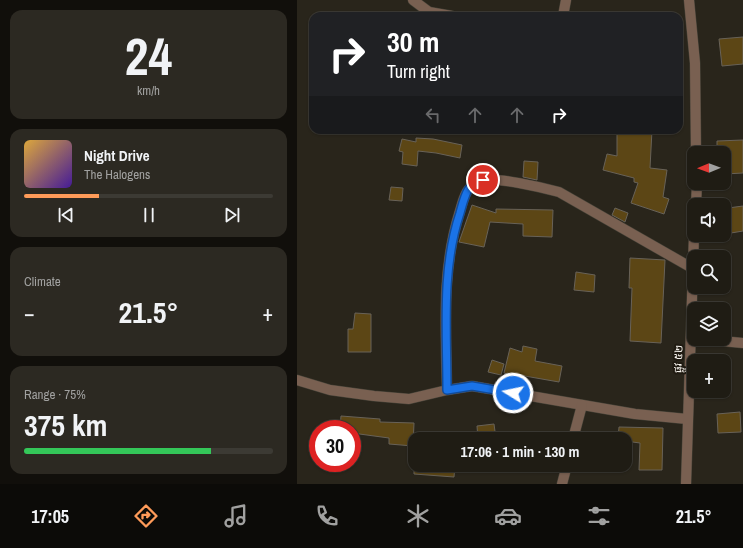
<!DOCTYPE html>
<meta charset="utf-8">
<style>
body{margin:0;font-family:"Archivo Narrow","Noto Sans Khmer",sans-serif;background:#2c2922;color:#f1f3f6;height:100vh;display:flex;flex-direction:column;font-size:15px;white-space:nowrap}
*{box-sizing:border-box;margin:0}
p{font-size:13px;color:#a1a1a0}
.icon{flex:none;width:22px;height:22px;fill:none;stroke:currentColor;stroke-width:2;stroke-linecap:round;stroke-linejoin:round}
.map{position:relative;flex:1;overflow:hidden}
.sheet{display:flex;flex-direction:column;gap:10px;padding:10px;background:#110f0b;width:297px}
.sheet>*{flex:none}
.banner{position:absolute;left:12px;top:12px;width:374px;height:122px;border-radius:12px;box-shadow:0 1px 3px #0004,0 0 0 1px #3c3a34;background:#202124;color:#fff;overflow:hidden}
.needle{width:26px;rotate:269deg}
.controls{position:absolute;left:390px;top:146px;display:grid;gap:8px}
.controls a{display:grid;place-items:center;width:44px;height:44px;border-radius:8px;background:#1f1c14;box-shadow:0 1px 3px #0004,0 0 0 1px #3c3a34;font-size:20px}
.speed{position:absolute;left:12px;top:420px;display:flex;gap:8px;font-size:20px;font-weight:700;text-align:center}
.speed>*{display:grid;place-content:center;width:52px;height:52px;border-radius:50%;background:#1f1c14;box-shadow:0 1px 3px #0004,0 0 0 1px #3c3a34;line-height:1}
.speed .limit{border:6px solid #d22;background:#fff;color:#111}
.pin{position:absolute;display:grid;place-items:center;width:34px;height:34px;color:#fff;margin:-17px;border:2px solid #fff;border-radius:50%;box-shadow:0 1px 4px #0007}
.me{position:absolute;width:44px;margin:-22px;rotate:280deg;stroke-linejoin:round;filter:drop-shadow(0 0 3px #0008)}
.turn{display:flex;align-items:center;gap:14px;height:84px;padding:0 12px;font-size:18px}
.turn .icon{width:52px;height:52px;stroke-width:2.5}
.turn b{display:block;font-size:28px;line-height:34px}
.lanes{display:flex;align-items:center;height:38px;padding:0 12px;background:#0003;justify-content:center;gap:20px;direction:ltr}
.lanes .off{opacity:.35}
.big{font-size:30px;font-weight:700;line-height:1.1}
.sheet .card{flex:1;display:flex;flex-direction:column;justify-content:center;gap:6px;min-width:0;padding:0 14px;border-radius:12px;background:#2c2922}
.sheet .dial{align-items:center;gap:0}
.dial b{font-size:52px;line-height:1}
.song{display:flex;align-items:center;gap:12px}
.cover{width:48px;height:48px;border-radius:6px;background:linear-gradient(135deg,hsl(40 70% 55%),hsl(260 70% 35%))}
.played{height:4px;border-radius:2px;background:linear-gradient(90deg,#ff9b59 30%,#3c3a34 30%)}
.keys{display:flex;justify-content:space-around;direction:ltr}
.heat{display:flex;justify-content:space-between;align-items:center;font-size:22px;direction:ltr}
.charge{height:6px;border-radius:3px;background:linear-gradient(90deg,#34c759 75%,#3c3a34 0)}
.trip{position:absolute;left:111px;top:432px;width:224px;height:40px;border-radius:12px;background:#1f1c14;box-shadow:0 1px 3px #0004,0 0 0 1px #3c3a34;font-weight:700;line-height:40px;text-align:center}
.menu{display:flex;height:64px;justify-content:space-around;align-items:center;background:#0c0b08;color:#a1a1a0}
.menu .icon{width:28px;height:28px}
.menu .active{color:#ff9b59}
.menu b{font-size:18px;color:#f1f3f6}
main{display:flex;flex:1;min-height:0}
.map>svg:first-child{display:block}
.building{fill:#5c4615;stroke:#686258}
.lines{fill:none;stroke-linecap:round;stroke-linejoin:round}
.minor-casing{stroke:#454238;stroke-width:11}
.minor{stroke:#796051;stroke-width:10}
.route-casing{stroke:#114b97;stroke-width:10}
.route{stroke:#1a73e8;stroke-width:7}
.labels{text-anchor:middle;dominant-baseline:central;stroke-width:4;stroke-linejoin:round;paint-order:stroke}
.street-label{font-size:11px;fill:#f4f1eb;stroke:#201b12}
</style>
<main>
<section class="sheet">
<div class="card dial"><b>24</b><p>km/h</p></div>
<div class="card">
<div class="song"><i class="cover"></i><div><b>Night Drive</b><p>The Halogens</p></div></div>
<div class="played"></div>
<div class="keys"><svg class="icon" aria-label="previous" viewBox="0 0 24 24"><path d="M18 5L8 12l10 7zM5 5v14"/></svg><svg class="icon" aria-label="pause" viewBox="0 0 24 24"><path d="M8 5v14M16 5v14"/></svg><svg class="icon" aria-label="next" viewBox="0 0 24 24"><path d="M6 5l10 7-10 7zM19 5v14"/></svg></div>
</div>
<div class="card"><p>Climate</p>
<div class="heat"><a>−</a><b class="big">21.5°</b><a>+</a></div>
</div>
<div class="card"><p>Range · 75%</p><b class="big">375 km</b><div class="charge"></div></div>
</section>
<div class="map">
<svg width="446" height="484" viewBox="0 0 446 484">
<rect width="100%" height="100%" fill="#29251b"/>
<g class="building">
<path d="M446,37V64L425,66L422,39Z"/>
<path d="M320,130H355L353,168L370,170L366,197L372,199L367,214L334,203L341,183L337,182V178L306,170L310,154L320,156Z"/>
<path d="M119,138L136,139L165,145L163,158L139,153L121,151L120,166L105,164L106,152L102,151L105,139L119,142Z"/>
<path d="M446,140V173L428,174L427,153H420V141Z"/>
<path d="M227,161L241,162L240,180L226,177Z"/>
<path d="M94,187L106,188L105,201L92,200Z"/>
<path d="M175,205L199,213V209L256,210L255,237L226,236V224L193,222L187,247L162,242Z"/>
<path d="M446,206V231L434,233L431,208Z"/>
<path d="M318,208L331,213L328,222L315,215Z"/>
<path d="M333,258L368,260L364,343L333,341L335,288H332Z"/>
<path d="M279,272L298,275L297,292L277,290Z"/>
<path d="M58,313L74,314V352H51V329H56Z"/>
<path d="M226,346L240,349L238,361L265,366L262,382L222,375V377L207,373L213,348L225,352Z"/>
<path d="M195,360L207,364L204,375L191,372Z"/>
<path d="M443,412L444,432L421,433L420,414Z"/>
<path d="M44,416L83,419V422L117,423L116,446L92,444V438L55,433V429H43Z"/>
<path d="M197,424L199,439H181L180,426Z"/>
<path d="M322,427L366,428L365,470H342L343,443L328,441V439H321Z"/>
<path d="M117,465H158L157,477L117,474Z"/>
</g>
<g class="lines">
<g class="minor-casing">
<g id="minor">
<path d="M116,0L132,12L155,16"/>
<path d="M392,0L398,63L399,153"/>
<path d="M266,16L269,0"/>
<path d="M399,205L400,183"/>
<path d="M403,339L446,343"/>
<path d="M0,380L33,390L77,396L112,399L150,390L175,386L338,414L390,419"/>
<path d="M150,390C149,329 144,270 163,211C165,205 167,194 172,189C175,185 180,182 185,181C197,176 247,188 262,192L395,268"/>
<path d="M276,439L285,405"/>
<path d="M265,484L270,465"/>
<path d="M389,484L397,235"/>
</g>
</g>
<use href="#minor" class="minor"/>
</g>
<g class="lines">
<g class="route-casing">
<path id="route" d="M186,180C181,183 174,185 171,190C167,197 165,206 163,213C144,270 150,330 150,390L175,386L216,393"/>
</g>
<use href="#route" class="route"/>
</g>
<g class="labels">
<g class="street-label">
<text transform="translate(381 359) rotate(-87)">ផ្លូវ ៥២</text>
</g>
</g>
</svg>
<div class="controls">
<a><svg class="needle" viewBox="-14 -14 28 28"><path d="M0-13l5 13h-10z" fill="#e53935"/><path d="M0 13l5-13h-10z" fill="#a1a1a0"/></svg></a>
<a><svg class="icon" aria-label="sound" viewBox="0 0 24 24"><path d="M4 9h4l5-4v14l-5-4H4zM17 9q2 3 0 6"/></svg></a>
<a><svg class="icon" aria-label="search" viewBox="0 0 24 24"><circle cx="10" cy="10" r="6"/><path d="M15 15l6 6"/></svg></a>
<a><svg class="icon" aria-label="layers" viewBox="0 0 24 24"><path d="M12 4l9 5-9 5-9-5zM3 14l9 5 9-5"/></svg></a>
<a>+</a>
</div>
<div class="speed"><div class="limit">30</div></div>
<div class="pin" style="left:186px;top:180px;background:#d93025"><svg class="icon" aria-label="arrive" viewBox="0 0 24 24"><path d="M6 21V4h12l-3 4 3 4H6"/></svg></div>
<svg class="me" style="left:216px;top:393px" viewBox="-20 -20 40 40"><circle r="17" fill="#1a73e8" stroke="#fff" stroke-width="3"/><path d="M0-11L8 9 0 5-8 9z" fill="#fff"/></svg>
<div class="trip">17:06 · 1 min · 130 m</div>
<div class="banner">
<div class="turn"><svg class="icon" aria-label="right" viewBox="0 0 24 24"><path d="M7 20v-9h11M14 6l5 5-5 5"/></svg><div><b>30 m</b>Turn right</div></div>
<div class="lanes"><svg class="icon off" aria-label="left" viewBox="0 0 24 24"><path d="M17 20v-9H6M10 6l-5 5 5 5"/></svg><svg class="icon off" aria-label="ahead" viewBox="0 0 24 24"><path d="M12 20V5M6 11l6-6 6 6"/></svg><svg class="icon off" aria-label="ahead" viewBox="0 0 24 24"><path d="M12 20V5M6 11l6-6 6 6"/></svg><svg class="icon" aria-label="right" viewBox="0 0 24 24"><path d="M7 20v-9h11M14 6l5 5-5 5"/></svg></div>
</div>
</div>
</main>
<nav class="menu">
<b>17:05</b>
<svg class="icon active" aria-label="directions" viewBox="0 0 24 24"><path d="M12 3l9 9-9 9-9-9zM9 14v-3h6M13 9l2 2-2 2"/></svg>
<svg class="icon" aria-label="music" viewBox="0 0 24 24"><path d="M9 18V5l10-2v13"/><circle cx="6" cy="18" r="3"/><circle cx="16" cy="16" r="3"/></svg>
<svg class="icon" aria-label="phone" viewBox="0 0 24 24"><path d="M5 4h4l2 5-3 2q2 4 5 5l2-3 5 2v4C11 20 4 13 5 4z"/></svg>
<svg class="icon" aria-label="climate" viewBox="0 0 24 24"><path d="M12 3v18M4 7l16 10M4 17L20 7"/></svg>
<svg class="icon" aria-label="car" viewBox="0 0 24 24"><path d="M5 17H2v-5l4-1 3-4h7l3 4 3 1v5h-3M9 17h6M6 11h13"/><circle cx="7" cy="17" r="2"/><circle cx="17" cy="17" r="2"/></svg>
<svg class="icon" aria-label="filters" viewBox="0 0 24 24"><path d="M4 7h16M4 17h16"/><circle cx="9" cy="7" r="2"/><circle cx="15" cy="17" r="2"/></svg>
<b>21.5°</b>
</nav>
